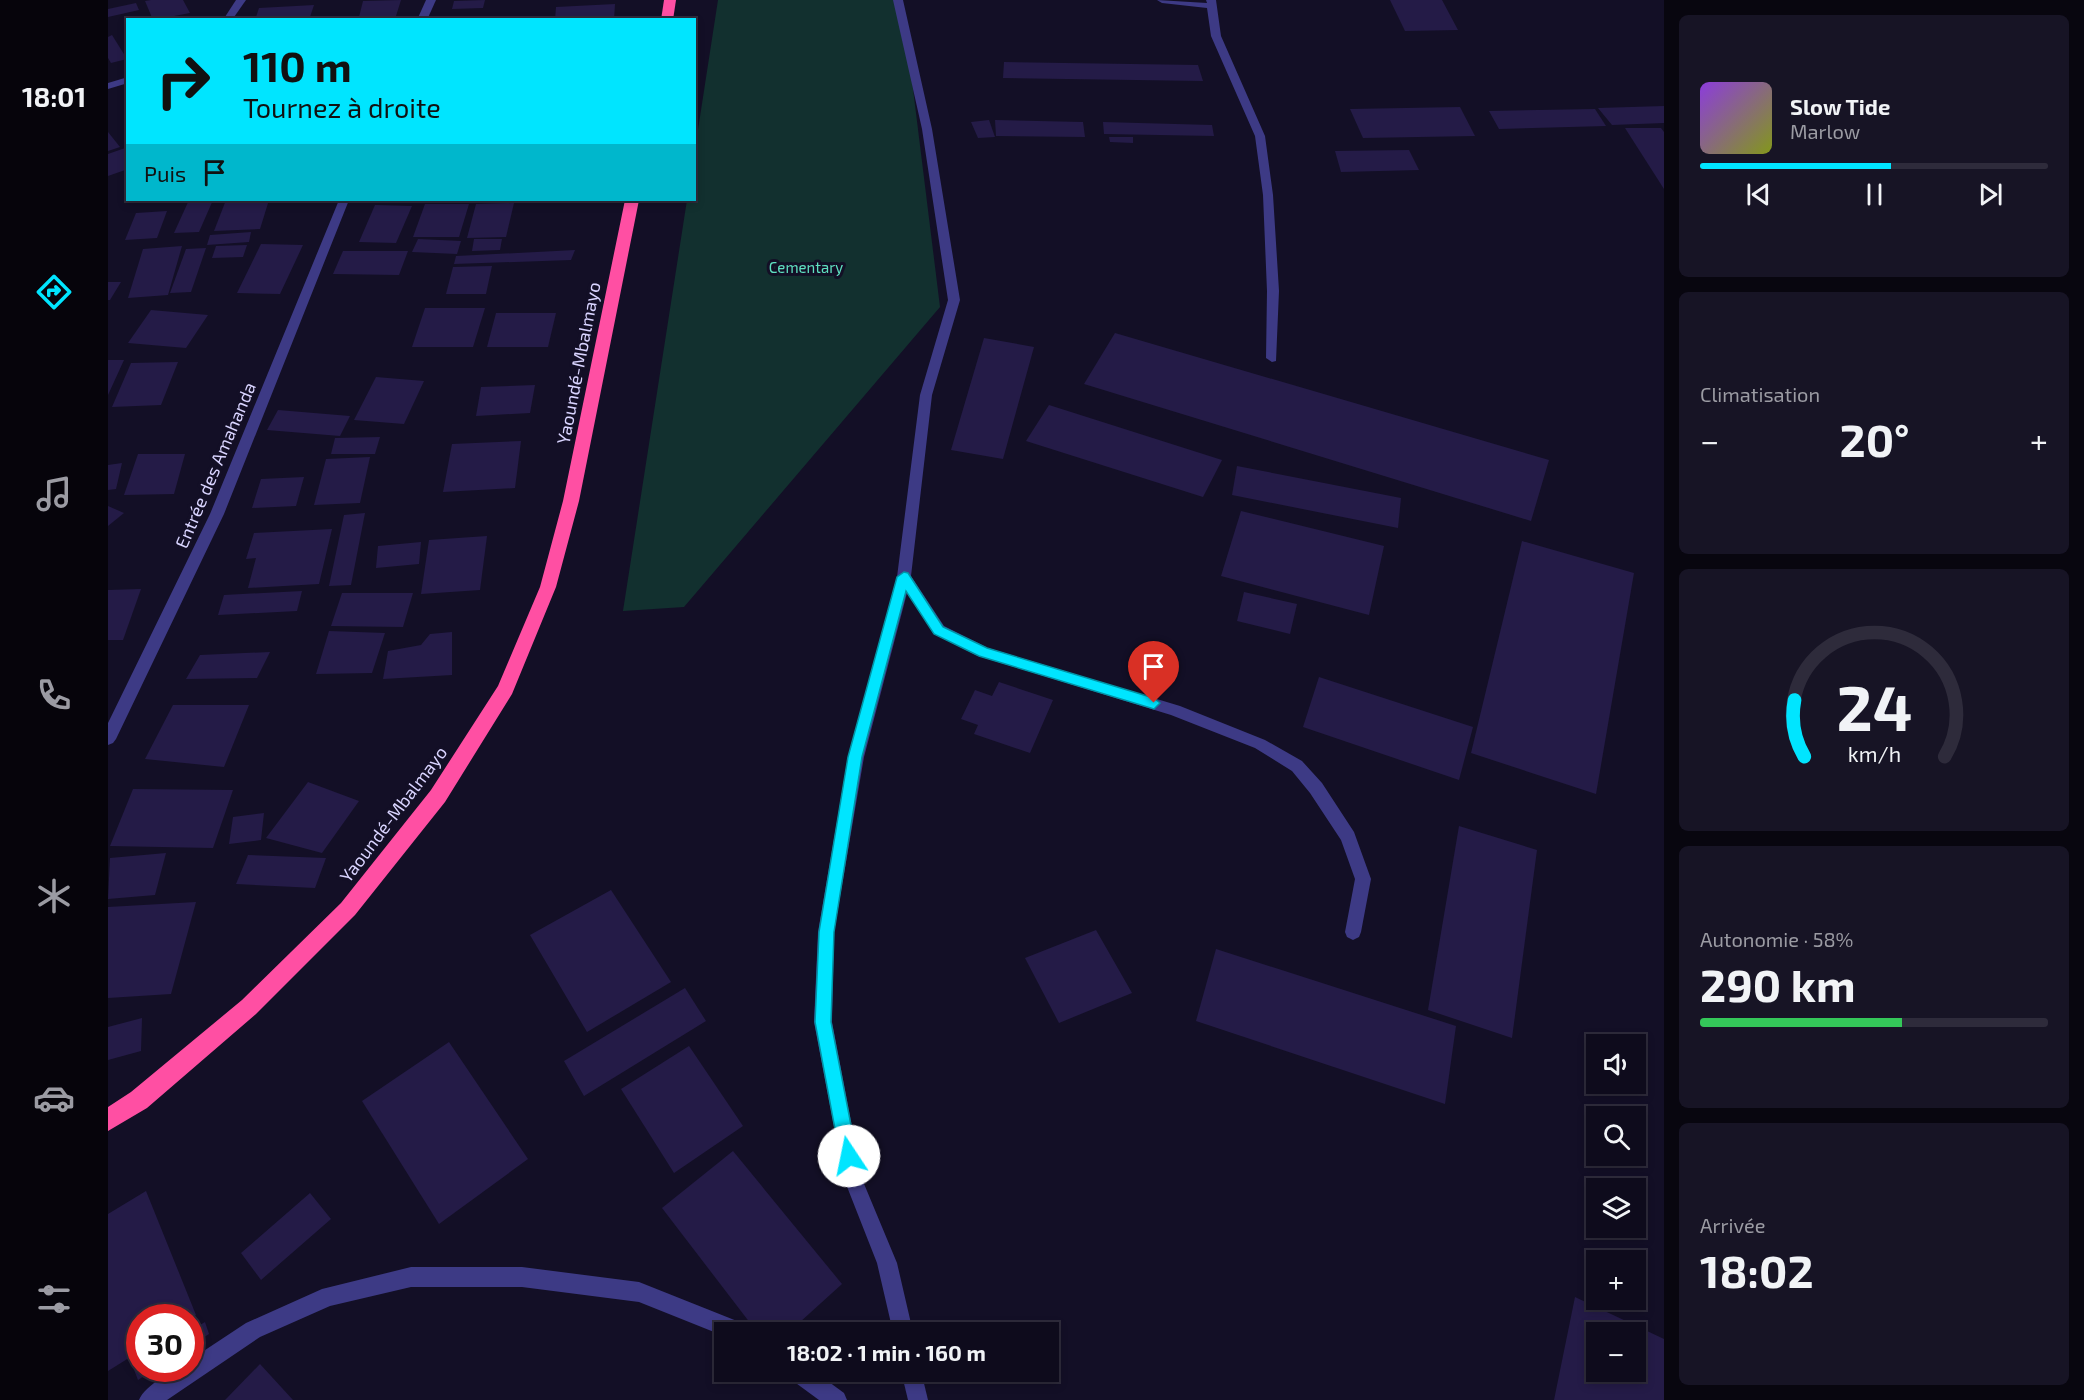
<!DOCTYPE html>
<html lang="fr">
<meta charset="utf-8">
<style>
body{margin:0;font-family:"Exo 2",sans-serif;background:#171425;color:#f1f3f6;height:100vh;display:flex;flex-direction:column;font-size:22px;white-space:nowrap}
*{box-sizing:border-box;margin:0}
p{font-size:20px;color:#9b9ba3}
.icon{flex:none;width:33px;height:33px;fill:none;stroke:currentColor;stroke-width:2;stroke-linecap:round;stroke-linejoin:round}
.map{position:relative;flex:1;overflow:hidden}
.side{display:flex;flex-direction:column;gap:15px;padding:15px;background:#08060f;width:420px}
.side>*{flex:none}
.top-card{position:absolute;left:18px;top:18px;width:570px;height:183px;border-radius:0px;box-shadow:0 3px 9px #0003,0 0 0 2px #2e2b3b;background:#00e5ff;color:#111;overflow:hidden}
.controls{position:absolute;left:1478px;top:1034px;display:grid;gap:12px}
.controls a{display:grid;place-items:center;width:60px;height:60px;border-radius:0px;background:#0e0b1c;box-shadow:0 3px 9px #0003,0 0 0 2px #2e2b3b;font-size:30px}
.speed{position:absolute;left:18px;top:1304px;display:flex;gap:12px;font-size:30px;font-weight:700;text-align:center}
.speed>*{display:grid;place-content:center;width:78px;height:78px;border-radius:50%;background:#0e0b1c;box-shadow:0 3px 9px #0003,0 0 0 2px #2e2b3b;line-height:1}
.speed .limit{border:9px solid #d22;background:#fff;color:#111}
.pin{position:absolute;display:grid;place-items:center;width:51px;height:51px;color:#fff;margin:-62px -26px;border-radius:50% 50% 50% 0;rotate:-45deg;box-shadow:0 0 6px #0007}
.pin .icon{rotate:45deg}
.me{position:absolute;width:66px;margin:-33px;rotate:349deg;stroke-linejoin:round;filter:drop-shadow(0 0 4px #0008)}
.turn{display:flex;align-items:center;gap:21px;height:126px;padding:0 18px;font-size:27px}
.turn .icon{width:78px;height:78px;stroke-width:2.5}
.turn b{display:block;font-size:42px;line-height:51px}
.then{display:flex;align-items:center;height:57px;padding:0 18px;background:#0003;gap:12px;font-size:22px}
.big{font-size:45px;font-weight:700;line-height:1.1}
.side .widget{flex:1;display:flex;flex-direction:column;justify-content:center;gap:9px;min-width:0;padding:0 21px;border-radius:9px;background:#171425}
.side .dial{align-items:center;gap:0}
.dial svg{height:156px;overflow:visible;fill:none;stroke:#2e2b3b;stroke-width:7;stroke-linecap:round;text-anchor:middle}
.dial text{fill:#f1f3f6;stroke:none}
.song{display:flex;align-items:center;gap:18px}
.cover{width:72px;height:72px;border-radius:9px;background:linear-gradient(135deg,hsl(270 70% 55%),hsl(70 70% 35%))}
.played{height:6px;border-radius:3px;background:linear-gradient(90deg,#00e5ff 55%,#2e2b3b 55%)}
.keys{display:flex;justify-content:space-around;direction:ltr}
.heat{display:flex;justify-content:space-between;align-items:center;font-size:33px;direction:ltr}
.charge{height:9px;border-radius:4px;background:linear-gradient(90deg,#34c759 58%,#2e2b3b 0)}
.trip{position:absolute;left:606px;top:1322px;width:345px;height:60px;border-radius:0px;background:#0e0b1c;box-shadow:0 3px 9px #0003,0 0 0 2px #2e2b3b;font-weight:700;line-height:60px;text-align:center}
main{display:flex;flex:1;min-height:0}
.tab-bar{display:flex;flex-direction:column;width:108px;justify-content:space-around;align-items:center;background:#06040b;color:#9b9ba3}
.tab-bar .icon{width:42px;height:42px}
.tab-bar .current{color:#00e5ff}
.tab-bar b{font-size:27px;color:#f1f3f6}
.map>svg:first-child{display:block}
.green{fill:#12302f}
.building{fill:#241b47;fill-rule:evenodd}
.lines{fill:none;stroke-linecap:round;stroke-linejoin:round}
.minor{fill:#3d3a85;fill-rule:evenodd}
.highway{fill:#ff4fa3;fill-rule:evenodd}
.route{fill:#00e5ff;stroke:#0095a6;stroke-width:1.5}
.labels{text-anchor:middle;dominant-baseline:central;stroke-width:6;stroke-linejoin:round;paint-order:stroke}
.far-park-label{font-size:15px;fill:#5fe0c0;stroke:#130f26}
.street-label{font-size:18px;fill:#d9d4ff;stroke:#130f26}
</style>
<main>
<nav class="tab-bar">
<b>18:01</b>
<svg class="icon current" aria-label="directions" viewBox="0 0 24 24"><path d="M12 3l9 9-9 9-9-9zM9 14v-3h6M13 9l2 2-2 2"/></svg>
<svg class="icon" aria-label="music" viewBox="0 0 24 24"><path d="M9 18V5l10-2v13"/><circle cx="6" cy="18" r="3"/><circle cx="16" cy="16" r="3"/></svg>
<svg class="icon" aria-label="phone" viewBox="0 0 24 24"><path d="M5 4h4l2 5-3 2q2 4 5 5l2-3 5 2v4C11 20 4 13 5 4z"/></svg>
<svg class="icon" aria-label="climate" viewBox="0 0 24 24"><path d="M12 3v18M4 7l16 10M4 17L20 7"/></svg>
<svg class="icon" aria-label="car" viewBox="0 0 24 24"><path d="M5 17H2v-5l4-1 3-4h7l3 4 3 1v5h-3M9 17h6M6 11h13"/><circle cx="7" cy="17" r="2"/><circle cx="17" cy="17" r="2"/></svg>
<svg class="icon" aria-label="filters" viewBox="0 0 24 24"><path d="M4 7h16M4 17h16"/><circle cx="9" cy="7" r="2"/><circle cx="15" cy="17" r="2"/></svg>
</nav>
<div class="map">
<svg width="1556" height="1400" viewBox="0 0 1556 1400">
<rect width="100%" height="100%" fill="#130f26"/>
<path class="green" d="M610,0H794L832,307L576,607L515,611L579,200H586L587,149Z"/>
<g class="building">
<path d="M43,0H75L82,13L45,20L37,1Z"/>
<path d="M293,0L288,16L251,17L255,1Z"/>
<path d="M377,0L375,8L344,9L346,1Z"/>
<path d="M1282,0H1334L1350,30L1297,31Z"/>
<path d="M28,3L31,10L0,17V9Z"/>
<path d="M507,4L506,20H447L448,7Z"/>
<path d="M206,5L201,20H147L151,8Z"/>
<path d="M4,35L19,59L3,63L0,58V37Z"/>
<path d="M896,62L1090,65L1095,81L895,78Z"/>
<path d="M1556,106V123L1504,125L1490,108Z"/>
<path d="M1352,107L1367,136L1255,138L1242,109Z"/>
<path d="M1487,109L1498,126L1391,129L1381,111Z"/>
<path d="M881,120L887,137L870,138L863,122Z"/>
<path d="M887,120L975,122L977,137L888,136Z"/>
<path d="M995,122L1104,125L1106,136L996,134Z"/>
<path d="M1517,128H1553L1556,132V189Z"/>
<path d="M0,132L12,147L0,151Z"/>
<path d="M1001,137H1025V143L1002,142Z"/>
<path d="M20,147V169L0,176V154Z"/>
<path d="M1301,150L1311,170L1233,172L1227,151Z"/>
<path d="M81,200H105L91,232L66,233Z"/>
<path d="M118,200H161L152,229L106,231Z"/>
<path d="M406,203L398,237L359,238L368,204Z"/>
<path d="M317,204H361L351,237H305Z"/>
<path d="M267,205L304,206L288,243L251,242Z"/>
<path d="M59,211L49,238L17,240L28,213Z"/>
<path d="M143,232L141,242L99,245L102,235Z"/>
<path d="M310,239L353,241L349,254L304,252Z"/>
<path d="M366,239H394L392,250L364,251Z"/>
<path d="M153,244L195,245L172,294L129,293Z"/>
<path d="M139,245L135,257L104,258L108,246Z"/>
<path d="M74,246L60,295L20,298L35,249Z"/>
<path d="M98,248L83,292L62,293L78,249Z"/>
<path d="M467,250L463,260L346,264L348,256Z"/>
<path d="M235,251H300L291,275L225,274Z"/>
<path d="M384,266L378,294H338L345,267Z"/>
<path d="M0,282H13L2,300H0Z"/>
<path d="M317,308H377L365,347H304Z"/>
<path d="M43,310L100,315L78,348L20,343Z"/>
<path d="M388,313H448L440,347H379Z"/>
<path d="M1007,333L1441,460L1423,521L976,384Z"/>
<path d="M876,338L926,347L895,459L843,450Z"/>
<path d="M0,360H16L0,395Z"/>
<path d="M70,362L53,405L4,407L23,363Z"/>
<path d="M268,377L316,381L296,424L246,420Z"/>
<path d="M427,385L422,413L368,416L373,387Z"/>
<path d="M941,405L1114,460L1095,497L918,441Z"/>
<path d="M170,410L242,416L232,436L159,430Z"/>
<path d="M272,437L267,454H223L227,438Z"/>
<path d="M413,441L407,488L335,492L344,444Z"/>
<path d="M30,454H77L66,494L16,495Z"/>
<path d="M262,457L252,503L206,505L218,459Z"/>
<path d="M14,463L8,489L0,490V465Z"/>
<path d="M1129,466L1293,498L1290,528L1124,495Z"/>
<path d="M196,477L188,506L144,508L153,479Z"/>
<path d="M0,506L16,513L0,526Z"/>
<path d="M1133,511L1276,546L1261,615L1113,576Z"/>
<path d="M257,513L243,585L221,586L236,515Z"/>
<path d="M224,529L211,584L140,588L148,558L138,559L146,533Z"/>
<path d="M379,536L372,590L313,594L321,540Z"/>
<path d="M1414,541L1526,573L1488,794L1363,753Z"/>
<path d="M313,542L311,564L268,568L270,546Z"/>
<path d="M33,589L15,640H0V590Z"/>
<path d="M194,591L189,611L110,615L116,595Z"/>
<path d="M1136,592L1189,604L1182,634L1129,621Z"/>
<path d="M234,593H305L295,627L223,626Z"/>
<path d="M221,631L277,633L264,673L208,674Z"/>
<path d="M344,632V675L275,679L280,651L313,645L322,634Z"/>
<path d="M162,652L149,678L78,679L92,655Z"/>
<path d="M1211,677L1365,727L1351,780L1195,727Z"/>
<path d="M891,682L945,700L922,753L866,734L870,725L853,719L867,690L884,696Z"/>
<path d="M65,705H141L116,767L37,759Z"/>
<path d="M200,782L251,801L214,853L158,838Z"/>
<path d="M25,789L125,790L105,848L2,846Z"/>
<path d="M156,813L153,840L121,844L125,817Z"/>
<path d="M1351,826L1429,850L1404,1038L1320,1010Z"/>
<path d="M58,853L47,895L0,899L2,858Z"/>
<path d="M140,855L218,858L207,888L128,884Z"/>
<path d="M503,890L563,982L479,1032L422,935Z"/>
<path d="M88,902L63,994L0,998V907Z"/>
<path d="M988,930L1024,993L951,1023L917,958Z"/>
<path d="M1108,949L1348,1026L1337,1104L1088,1021Z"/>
<path d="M577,988L598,1021L476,1096L456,1061Z"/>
<path d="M34,1018L33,1051L0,1060V1027Z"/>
<path d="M341,1042L420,1159L331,1224L254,1101Z"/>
<path d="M581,1046L635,1126L566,1173L513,1089Z"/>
<path d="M625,1151L734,1284L681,1332H649L554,1208Z"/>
<path d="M38,1191L88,1315L82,1318L32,1317V1351L0,1371V1214Z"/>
<path d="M202,1193L223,1219L153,1280L133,1253Z"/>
<path d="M1467,1297L1556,1339V1400H1446ZM1488,1332H1527V1371H1488Z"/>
<path d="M97,1322L101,1334L82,1346V1331Z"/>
<path d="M32,1363V1368H48L30,1380L25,1367Z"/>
<path d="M152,1364L185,1400H117Z"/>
</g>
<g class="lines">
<g class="minor">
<path d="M128,0H138L124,20H115Z"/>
<path d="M318,0H328L319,20H309Z"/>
<path d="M785,0H795L824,129L852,300L824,395L803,576L836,626L880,648L1072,706L1157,740L1194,761L1214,783L1246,832L1263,879L1253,932L1251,937L1245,940L1239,937L1237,932L1247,879L1233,840L1202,793L1184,771L1147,748L1063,715L870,656L826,634L799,593L756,757L726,932L724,1022L754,1179L789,1263L805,1332H785L769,1263L736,1179L706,1022L710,932L740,757L789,577L812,395L840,300L814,129Z"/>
<path d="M1049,0L1099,3L1098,0H1108L1113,36L1157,136L1165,195L1171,291L1168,361L1164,362L1158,358L1159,291L1155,195L1147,136L1103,36L1099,8L1054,3Z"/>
<path d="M20,77V83L0,89V83Z"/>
<path d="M231,200H241L116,514L8,739L5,743L0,745V723L102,514Z"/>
<path d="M303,1267H414L531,1282L639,1325L642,1332H616V1336L531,1302L414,1287H303L222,1306L152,1337L59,1400H31C37,1385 67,1368 82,1368V1360L138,1323L214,1289Z"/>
<path d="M678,1371H706L736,1393L739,1400H711L681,1378Z"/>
<path d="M793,1371H813L820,1400H800Z"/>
</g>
<g class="highway">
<path d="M556,0H568L565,20H553Z"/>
<path d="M517,200H531L471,501L448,587L404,694L337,802L247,915L148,1014L39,1108L0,1131V1107L23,1092L134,1000L233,903L323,790L390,686L432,587L455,501Z"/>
</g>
</g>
<path class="route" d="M796,572L800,573L835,627L879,648L1046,698L1052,703L1046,709L871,656L826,634L798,591L754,757L726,932L723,1022L749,1156L747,1162L741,1165L735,1162L732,1156L707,1022L711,932L740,757L789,577Z"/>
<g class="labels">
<g class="far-park-label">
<text x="698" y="267">Cementary</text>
</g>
<g class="street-label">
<text transform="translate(470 363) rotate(-79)">Yaoundé-Mbalmayo</text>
<text transform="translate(107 465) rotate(-67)">Entrée des Amahanda</text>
<text transform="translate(285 814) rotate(-53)">Yaoundé-Mbalmayo</text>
</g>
</g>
</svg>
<div class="controls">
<a><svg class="icon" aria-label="sound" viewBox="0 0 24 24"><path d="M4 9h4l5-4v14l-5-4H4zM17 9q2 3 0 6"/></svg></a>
<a><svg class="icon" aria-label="search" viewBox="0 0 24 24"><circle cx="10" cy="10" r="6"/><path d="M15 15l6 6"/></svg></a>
<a><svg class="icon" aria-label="layers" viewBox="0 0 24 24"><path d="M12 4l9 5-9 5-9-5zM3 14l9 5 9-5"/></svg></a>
<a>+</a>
<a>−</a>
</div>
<div class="speed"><div class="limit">30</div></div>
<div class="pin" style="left:1046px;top:703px;background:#d93025"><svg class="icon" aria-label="arrive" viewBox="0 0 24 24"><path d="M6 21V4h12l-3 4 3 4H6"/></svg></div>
<svg class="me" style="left:741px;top:1156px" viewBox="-20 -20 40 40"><circle r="19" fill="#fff"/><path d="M0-13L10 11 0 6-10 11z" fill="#00e5ff"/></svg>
<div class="trip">18:02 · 1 min · 160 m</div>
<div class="top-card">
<div class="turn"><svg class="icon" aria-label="right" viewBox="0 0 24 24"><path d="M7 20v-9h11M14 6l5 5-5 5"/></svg><div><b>110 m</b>Tournez à droite</div></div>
<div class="then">Puis<svg class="icon" aria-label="arrive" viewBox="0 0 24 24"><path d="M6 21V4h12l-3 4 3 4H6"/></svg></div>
</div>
</div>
<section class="side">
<div class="widget">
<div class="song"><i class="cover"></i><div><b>Slow Tide</b><p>Marlow</p></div></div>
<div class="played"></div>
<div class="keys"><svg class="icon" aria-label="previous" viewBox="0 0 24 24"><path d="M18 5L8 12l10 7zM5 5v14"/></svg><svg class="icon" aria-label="pause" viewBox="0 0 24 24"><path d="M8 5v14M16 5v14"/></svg><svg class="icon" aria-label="next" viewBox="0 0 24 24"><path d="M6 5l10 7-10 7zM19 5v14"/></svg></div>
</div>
<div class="widget"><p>Climatisation</p>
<div class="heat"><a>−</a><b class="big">20°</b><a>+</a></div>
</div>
<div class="widget dial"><svg viewBox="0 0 100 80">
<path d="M14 69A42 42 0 1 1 86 69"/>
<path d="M14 69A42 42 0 0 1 9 40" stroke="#00e5ff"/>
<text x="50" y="56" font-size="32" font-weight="700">24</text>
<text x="50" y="72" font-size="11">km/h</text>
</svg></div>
<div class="widget"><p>Autonomie · 58%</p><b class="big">290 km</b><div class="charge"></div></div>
<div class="widget"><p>Arrivée</p><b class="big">18:02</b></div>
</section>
</main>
